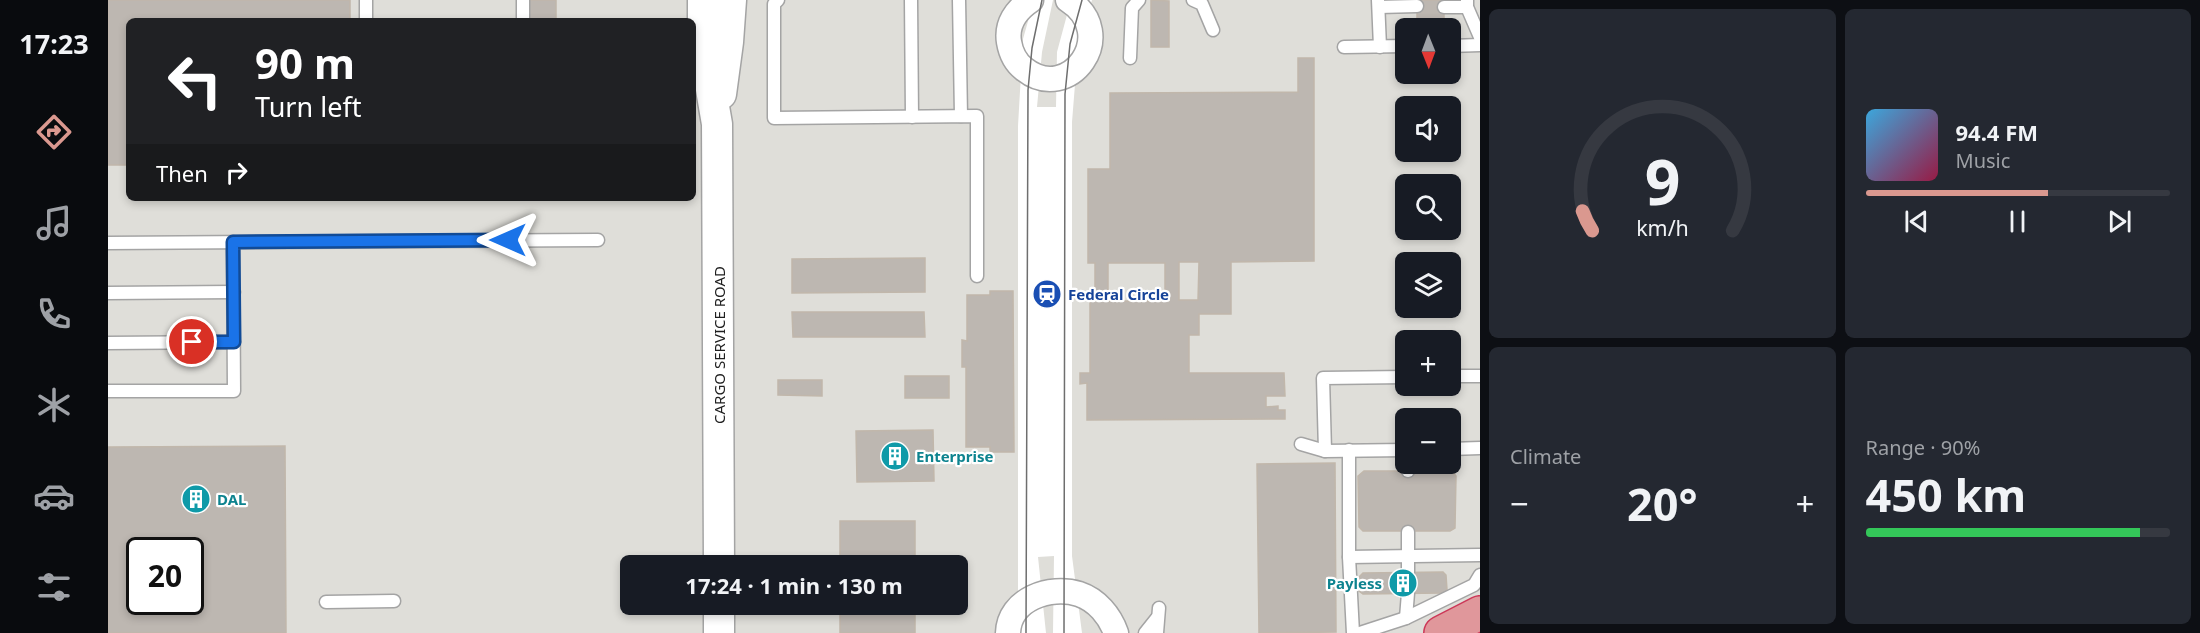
<!DOCTYPE html>
<meta charset="utf-8">
<style>
body{margin:0;font-family:"Noto Sans",sans-serif;background:#242831;color:#f1f3f6;height:100vh;display:flex;flex-direction:column;font-size:22px;white-space:nowrap}
*{box-sizing:border-box;margin:0}
p{font-size:20px;color:#9ea1a6}
.icon{flex:none;width:33px;height:33px;fill:none;stroke:currentColor;stroke-width:2;stroke-linecap:round;stroke-linejoin:round}
.map{position:relative;flex:1;overflow:hidden}
.side{display:flex;flex-direction:column;gap:9px;padding:9px;background:#0d0f14;width:720px}
.side>*{flex:none}
.top-card{position:absolute;left:18px;top:18px;width:570px;height:183px;border-radius:9px;box-shadow:0 3px 9px #0003;background:#202124;color:#fff;overflow:hidden}
.needle{width:39px;rotate:179deg}
.buttons{position:absolute;left:1287px;top:18px;display:grid;gap:12px}
.buttons a{display:grid;place-items:center;width:66px;height:66px;border-radius:9px;background:#171b24;box-shadow:0 3px 9px #0003;font-size:30px}
.speed{position:absolute;left:18px;top:537px;display:flex;gap:12px;font-size:30px;font-weight:700;text-align:center}
.speed>*{display:grid;place-content:center;width:78px;height:78px;border-radius:50%;background:#171b24;box-shadow:0 3px 9px #0003;line-height:1}
.speed .limit{border:3px solid #111;border-radius:9px;background:#fff;color:#111}
.pin{position:absolute;display:grid;place-items:center;width:51px;height:51px;color:#fff;margin:-26px;border:3px solid #fff;border-radius:50%;box-shadow:0 2px 6px #0007}
.me{position:absolute;width:66px;margin:-33px;rotate:270deg;stroke-linejoin:round;filter:drop-shadow(0 0 4px #0008)}
.turn{display:flex;align-items:center;gap:21px;height:126px;padding:0 30px;font-size:27px}
.turn .icon{width:78px;height:78px;stroke-width:2.5}
.turn b{display:block;font-size:42px;line-height:51px}
.then{display:flex;align-items:center;height:57px;padding:0 30px;background:#0003;gap:12px;font-size:22px}
.big{font-size:45px;font-weight:700;line-height:1.1}
.side .widget{flex:1;display:flex;flex-direction:column;justify-content:center;gap:9px;min-width:0;padding:0 21px;border-radius:9px;background:#242831}
.side .dial{align-items:center;gap:0}
.dial svg{height:156px;overflow:visible;fill:none;stroke:#363941;stroke-width:7;stroke-linecap:round;text-anchor:middle}
.dial text{fill:#f1f3f6;stroke:none}
.song{display:flex;align-items:center;gap:18px}
.cover{width:72px;height:72px;border-radius:9px;background:linear-gradient(135deg,hsl(200 70% 55%),hsl(340 70% 35%))}
.played{height:6px;border-radius:3px;background:linear-gradient(90deg,#da988f 60%,#363941 60%)}
.keys{display:flex;justify-content:space-around;direction:ltr}
.heat{display:flex;justify-content:space-between;align-items:center;font-size:33px;direction:ltr}
.charge{height:9px;border-radius:4px;background:linear-gradient(90deg,#34c759 90%,#363941 0)}
.side .tiles{flex:1;display:grid;gap:9px;grid-template-columns:repeat(2,1fr)}
.trip{position:absolute;left:512px;top:555px;width:348px;height:60px;border-radius:9px;background:#171b24;box-shadow:0 3px 9px #0003;font-weight:700;line-height:60px;text-align:center}
main{display:flex;flex:1;min-height:0}
.tab-bar{display:flex;flex-direction:column;width:108px;justify-content:space-around;align-items:center;background:#090b0e;color:#9ea1a6}
.tab-bar .icon{width:42px;height:42px}
.tab-bar .current{color:#da988f}
.tab-bar b{font-size:27px;color:#f1f3f6}
.map>svg:first-child{display:block}
.airport{fill:#dfded9;fill-rule:evenodd}
.pier{fill:#fff}
.building{fill:#bdb7b1;stroke:#c1b7ab;stroke-width:1.5;fill-rule:evenodd}
.lines{fill:none;stroke-linecap:round;stroke-linejoin:round}
.service-casing{stroke:#a4a4a4;stroke-width:15}
.minor-casing{stroke:#a4a4a4;stroke-width:27}
.tertiary-casing{stroke:#a4a4a4;stroke-width:33}
.motorway-casing{stroke:#cc3757;stroke-width:36}
.service{stroke:#fff;stroke-width:12}
.minor{stroke:#fff;stroke-width:24}
.tertiary{stroke:#fff;stroke-width:30}
.motorway{stroke:#e0979b;stroke-width:33}
.tram{stroke:#6e6e6e;stroke-width:1.5}
.route-casing{stroke:#114b97;stroke-width:15}
.route{stroke:#1a73e8;stroke-width:10}
.labels{text-anchor:middle;dominant-baseline:central;stroke-width:4.5;stroke-linejoin:round;paint-order:stroke}
.transit-label{font-size:15px;font-weight:bold;fill:#164399;stroke:#fff;text-anchor:start}
.street-label{font-size:15px;fill:#202020;stroke:#fff}
.culture-label{font-size:15px;font-weight:bold;fill:#0d838f;stroke:#fff;text-anchor:start}
</style>
<main>
<nav class="tab-bar">
<b>17:23</b>
<svg class="icon current" aria-label="directions" viewBox="0 0 24 24"><path d="M12 3l9 9-9 9-9-9zM9 14v-3h6M13 9l2 2-2 2"/></svg>
<svg class="icon" aria-label="music" viewBox="0 0 24 24"><path d="M9 18V5l10-2v13"/><circle cx="6" cy="18" r="3"/><circle cx="16" cy="16" r="3"/></svg>
<svg class="icon" aria-label="phone" viewBox="0 0 24 24"><path d="M5 4h4l2 5-3 2q2 4 5 5l2-3 5 2v4C11 20 4 13 5 4z"/></svg>
<svg class="icon" aria-label="climate" viewBox="0 0 24 24"><path d="M12 3v18M4 7l16 10M4 17L20 7"/></svg>
<svg class="icon" aria-label="car" viewBox="0 0 24 24"><path d="M5 17H2v-5l4-1 3-4h7l3 4 3 1v5h-3M9 17h6M6 11h13"/><circle cx="7" cy="17" r="2"/><circle cx="17" cy="17" r="2"/></svg>
<svg class="icon" aria-label="filters" viewBox="0 0 24 24"><path d="M4 7h16M4 17h16"/><circle cx="9" cy="7" r="2"/><circle cx="15" cy="17" r="2"/></svg>
</nav>
<div class="map">
<svg width="1372" height="633" viewBox="0 0 1372 633">
<rect width="100%" height="100%" fill="#f0eee8"/>
<path class="airport" d="M0,0H1372V633H0ZM21,21H585V198H21ZM1298,28H1342V74H1298ZM1298,106H1342V152H1298ZM1298,184H1342V230H1298ZM1298,262H1342V308H1298ZM1298,340H1342V386H1298ZM1298,418H1342V464H1298ZM32,550H82V602H32ZM522,566H849V604H522Z"/>
<path class="pier" d="M926,0H945L934,52L929,107H948L949,52L963,0H984L970,47L964,122V556L974,633H945L946,556L930,557L938,633H910V126L915,39Z"/>
<g class="building">
<path d="M0,0H242V21H21V165H0Z"/>
<rect x="420" y="0" width="28" height="21"/>
<path d="M1043,0L1061,1V47H1043Z"/>
<rect x="1309" y="0" width="27" height="19"/>
<path d="M1190,58H1206V261L1123,262V314H1091V335H1081V373H1176L1177,396H1158V407L1170,406V410H1177V419L979,420V383L972,384V373H982V301H987V263H980V169H1002V93L1190,92ZM1071,262H1091L1090,300H1071ZM1000,263H1057V301H1000Z"/>
<path d="M817,258V292L684,293V259Z"/>
<path d="M882,291H905L906,452H882V447H858V367H854V340L859,341V295H882Z"/>
<path d="M684,312H816L817,337H685Z"/>
<rect x="797" y="376" width="44" height="22"/>
<path d="M670,380H714V396L670,395Z"/>
<path d="M825,430L826,481L749,482L748,431Z"/>
<path d="M177,446L178,633H0V447ZM32,550H82V602H32Z"/>
<path d="M1227,463L1228,632L1151,633L1149,464Z"/>
<path d="M1256,471H1344L1348,476L1347,528L1342,531H1255L1251,527L1250,476Z"/>
<rect x="732" y="521" width="75" height="45"/>
<path d="M1335,572L1338,575L1339,590L1335,593L1255,594L1251,591V577L1255,573Z"/>
<rect x="732" y="604" width="75" height="29"/>
</g>
<g class="lines">
<g class="service-casing">
<g id="service">
<path d="M258,0V21"/>
<path d="M415,0V21"/>
<path d="M670,0L666,4V118L869,116V276"/>
<path d="M803,0L804,117"/>
<path d="M851,0L853,116"/>
<path d="M1085,0L1094,4L1105,30"/>
<path d="M1270,0L1272,47"/>
<path d="M1359,0V7L1372,37"/>
<path d="M1271,7L1309,6"/>
<path d="M1336,7H1359"/>
<path d="M1342,46L1372,45"/>
<path d="M1236,47L1298,46"/>
<path d="M1022,58L1024,8L1031,0"/>
<path d="M0,243L490,240"/>
<path d="M0,293L126,292"/>
<path d="M0,343L126,342"/>
<path d="M1342,376H1372"/>
<path d="M1298,377L1215,378L1217,451L1298,450"/>
<path d="M0,391H126L125,242"/>
<path d="M1193,444L1217,451"/>
<path d="M1342,449L1372,448"/>
<path d="M1241,450V557L1245,633"/>
<path d="M1300,464V471"/>
<path d="M1300,532V572"/>
<path d="M1241,557L1372,555"/>
<path d="M218,602L286,601"/>
<path d="M1298,618L1300,593"/>
<path d="M1037,633L1049,618"/>
<path d="M1049,633L1051,608"/>
<path d="M1252,633L1298,618L1366,585L1372,575"/>
</g>
</g>
<g class="minor-casing">
<g id="minor">
<path d="M923,0C908,10 898,24 901,42C903,54 907,62 916,69C961,105 1013,34 960,0"/>
<path d="M900,633C901,599 942,585 971,594C989,600 1002,616 1008,633"/>
</g>
</g>
<g class="tertiary-casing">
<g id="tertiary">
<path d="M595,0V43L609,124L611,566"/>
<path d="M613,94L620,42L623,0"/>
<path d="M611,633V604"/>
</g>
</g>
<g class="motorway-casing">
<path id="motorway" d="M1333,633L1372,613"/>
</g>
<use href="#service" class="service"/>
<use href="#minor" class="minor"/>
<use href="#tertiary" class="tertiary"/>
<use href="#motorway" class="motorway"/>
<g class="tram">
<path d="M918,633L920,90L924,48L934,0"/>
<path d="M956,633L957,94L962,44L974,0"/>
</g>
</g>
<g class="lines">
<g class="route-casing">
<path id="route" d="M84,342H126L125,242L400,240"/>
</g>
<use href="#route" class="route"/>
</g>
<defs>
<g id="station-disc" transform="scale(1.5)"><circle r="9.5" fill="#1a4fb4" stroke="#fff"/><path d="M-3-6H3Q5-6 5-4V2Q5 4 3 4L4.5 6H3L1.5 4h-3L-3 6H-4.5L-3 4Q-5 4-5 2V-4Q-5-6-3-6ZM-3.5-4v3h7v-3ZM-3.5 1v1.5H-2V1ZM2 1v1.5H3.5V1Z" fill="#fff"/></g>
<g id="building-disc" transform="scale(1.5)"><circle r="9.5" fill="#0f9aa8" stroke="#fff"/><path d="M-4-6H4V6H1V3H-1V6H-4ZM-2.5-4.3h1.7v1.8h-1.7ZM.8-4.3h1.7v1.8H.8ZM-2.5-1h1.7V.8h-1.7ZM.8-1h1.7V.8H.8Z" fill="#fff"/></g>
</defs>
<g fill-rule="evenodd">
<use href="#station-disc" x="939" y="294"/>
<use href="#building-disc" x="787" y="456"/>
<use href="#building-disc" x="88" y="499"/>
<use href="#building-disc" x="1295" y="583"/>
</g>
<g class="labels">
<g class="transit-label">
<text x="960" y="294">Federal Circle</text>
</g>
<g class="street-label">
<text transform="translate(611 345) rotate(-90)">CARGO SERVICE ROAD</text>
</g>
<g class="culture-label">
<text x="808" y="456">Enterprise</text>
<text x="109" y="499">DAL</text>
<text x="1274" y="583" text-anchor="end">Payless</text>
</g>
</g>
</svg>
<div class="buttons">
<a><svg class="needle" viewBox="-14 -14 28 28"><path d="M0-13l5 13h-10z" fill="#e53935"/><path d="M0 13l5-13h-10z" fill="#9ea1a6"/></svg></a>
<a><svg class="icon" aria-label="sound" viewBox="0 0 24 24"><path d="M4 9h4l5-4v14l-5-4H4zM17 9q2 3 0 6"/></svg></a>
<a><svg class="icon" aria-label="search" viewBox="0 0 24 24"><circle cx="10" cy="10" r="6"/><path d="M15 15l6 6"/></svg></a>
<a><svg class="icon" aria-label="layers" viewBox="0 0 24 24"><path d="M12 4l9 5-9 5-9-5zM3 14l9 5 9-5"/></svg></a>
<a>+</a>
<a>−</a>
</div>
<div class="speed"><div class="limit">20</div></div>
<div class="pin" style="left:84px;top:342px;background:#d93025"><svg class="icon" aria-label="arrive" viewBox="0 0 24 24"><path d="M6 21V4h12l-3 4 3 4H6"/></svg></div>
<svg class="me" style="left:400px;top:240px" viewBox="-20 -20 40 40"><path d="M0-17L14 15 0 8-14 15z" fill="#1a73e8" stroke="#fff" stroke-width="4"/></svg>
<div class="trip">17:24 · 1 min · 130 m</div>
<div class="top-card">
<div class="turn"><svg class="icon" aria-label="left" viewBox="0 0 24 24"><path d="M17 20v-9H6M10 6l-5 5 5 5"/></svg><div><b>90 m</b>Turn left</div></div>
<div class="then">Then<svg class="icon" aria-label="right" viewBox="0 0 24 24"><path d="M7 20v-9h11M14 6l5 5-5 5"/></svg></div>
</div>
</div>
<section class="side">
<div class="tiles">
<div class="widget dial"><svg viewBox="0 0 100 80">
<path d="M14 69A42 42 0 1 1 86 69"/>
<path d="M14 69A42 42 0 0 1 9 59" stroke="#da988f"/>
<text x="50" y="56" font-size="32" font-weight="700">9</text>
<text x="50" y="72" font-size="11">km/h</text>
</svg></div>
<div class="widget">
<div class="song"><i class="cover"></i><div><b>94.4 FM</b><p>Music</p></div></div>
<div class="played"></div>
<div class="keys"><svg class="icon" aria-label="previous" viewBox="0 0 24 24"><path d="M18 5L8 12l10 7zM5 5v14"/></svg><svg class="icon" aria-label="pause" viewBox="0 0 24 24"><path d="M8 5v14M16 5v14"/></svg><svg class="icon" aria-label="next" viewBox="0 0 24 24"><path d="M6 5l10 7-10 7zM19 5v14"/></svg></div>
</div>
<div class="widget"><p>Climate</p>
<div class="heat"><a>−</a><b class="big">20°</b><a>+</a></div>
</div>
<div class="widget"><p>Range · 90%</p><b class="big">450 km</b><div class="charge"></div></div>
</div>
</section>
</main>
